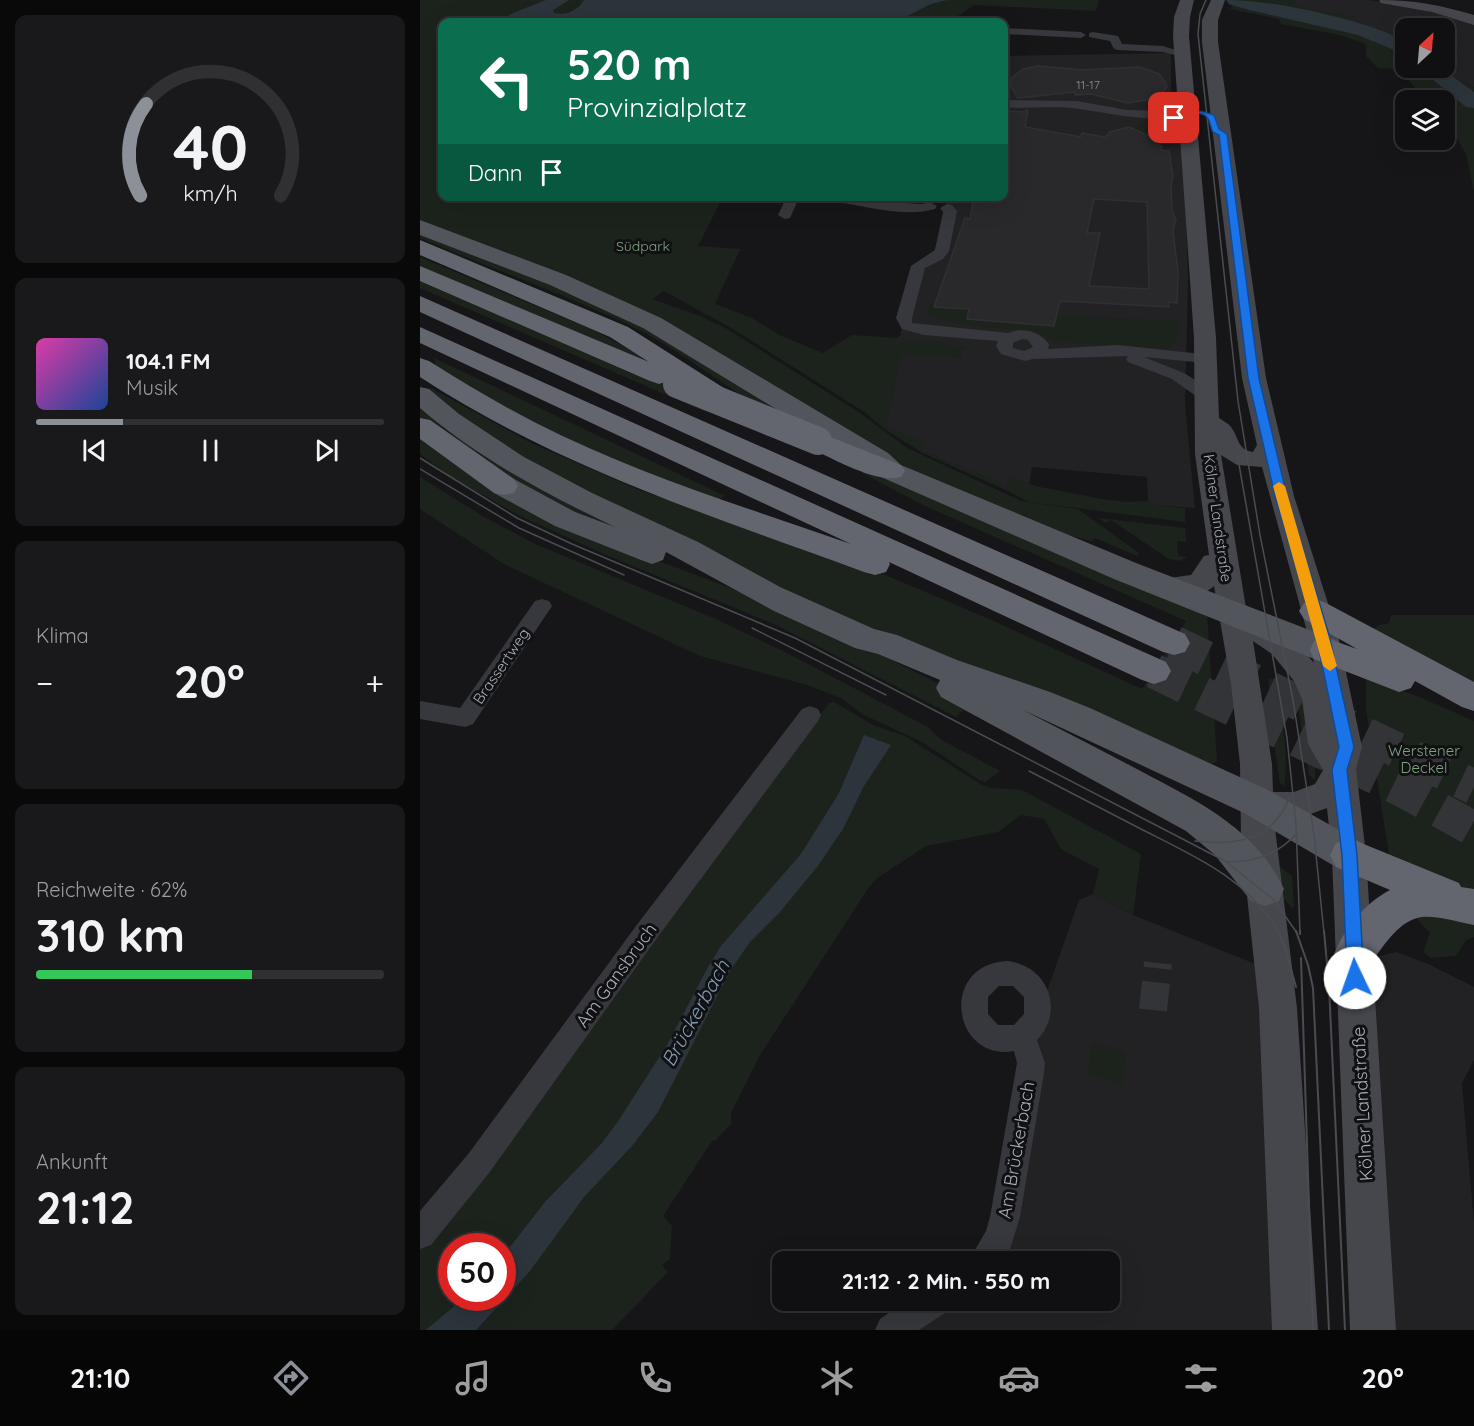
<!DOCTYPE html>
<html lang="de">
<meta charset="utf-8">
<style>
body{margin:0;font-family:Quicksand,sans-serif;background:#19191b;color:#f1f3f6;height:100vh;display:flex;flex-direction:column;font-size:22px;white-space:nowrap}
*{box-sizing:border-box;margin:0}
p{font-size:20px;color:#9c9d9f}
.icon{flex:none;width:33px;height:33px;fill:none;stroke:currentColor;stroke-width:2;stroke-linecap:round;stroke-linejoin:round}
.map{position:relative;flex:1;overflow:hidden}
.side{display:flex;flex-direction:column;gap:15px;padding:15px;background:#09090a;width:420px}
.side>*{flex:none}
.banner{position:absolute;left:18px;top:18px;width:570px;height:183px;border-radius:12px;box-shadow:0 6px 24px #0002,0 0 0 2px #303032;background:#0b6e4f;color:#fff;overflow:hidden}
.needle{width:39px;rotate:26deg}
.controls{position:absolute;left:975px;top:18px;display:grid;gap:12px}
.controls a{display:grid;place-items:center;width:60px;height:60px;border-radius:12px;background:#101012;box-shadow:0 6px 24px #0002,0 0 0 2px #303032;font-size:30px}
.speed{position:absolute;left:18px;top:1233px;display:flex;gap:12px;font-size:30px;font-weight:700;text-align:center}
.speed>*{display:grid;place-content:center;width:78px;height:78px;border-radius:50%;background:#101012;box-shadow:0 6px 24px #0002,0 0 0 2px #303032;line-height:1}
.speed .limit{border:9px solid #d22;background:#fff;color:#111}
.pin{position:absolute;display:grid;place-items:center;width:51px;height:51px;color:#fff;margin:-26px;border-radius:12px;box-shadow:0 3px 9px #0006}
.me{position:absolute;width:66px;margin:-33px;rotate:357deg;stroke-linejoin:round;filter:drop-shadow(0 0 4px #0008)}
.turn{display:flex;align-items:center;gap:21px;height:126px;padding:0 30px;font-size:27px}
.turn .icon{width:78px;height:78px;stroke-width:2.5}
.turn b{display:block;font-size:42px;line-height:51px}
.then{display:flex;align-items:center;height:57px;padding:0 30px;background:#0003;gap:12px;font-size:22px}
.big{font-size:45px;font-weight:700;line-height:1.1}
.side .tile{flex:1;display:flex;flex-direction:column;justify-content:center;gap:9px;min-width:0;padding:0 21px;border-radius:12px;background:#19191b}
.side .dial{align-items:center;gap:0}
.dial svg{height:156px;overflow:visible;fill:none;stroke:#303032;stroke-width:7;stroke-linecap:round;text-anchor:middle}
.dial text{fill:#f1f3f6;stroke:none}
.song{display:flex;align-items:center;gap:18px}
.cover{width:72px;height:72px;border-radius:9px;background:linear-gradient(135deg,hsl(320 70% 55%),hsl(220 70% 35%))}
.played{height:6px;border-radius:3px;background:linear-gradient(90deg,#8c9099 25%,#303032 25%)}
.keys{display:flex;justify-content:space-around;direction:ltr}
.heat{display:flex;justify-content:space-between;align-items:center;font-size:33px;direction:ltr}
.charge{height:9px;border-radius:4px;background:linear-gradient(90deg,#34c759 62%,#303032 0)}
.trip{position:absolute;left:352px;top:1251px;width:348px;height:60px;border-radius:12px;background:#101012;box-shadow:0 6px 24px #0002,0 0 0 2px #303032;font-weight:700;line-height:60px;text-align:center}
.tab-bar{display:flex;height:96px;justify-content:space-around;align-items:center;background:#060607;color:#9c9d9f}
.tab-bar .icon{width:42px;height:42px}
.tab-bar .current{color:#8c9099}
.tab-bar b{font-size:27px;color:#f1f3f6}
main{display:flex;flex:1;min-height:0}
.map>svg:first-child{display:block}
.built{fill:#222225}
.green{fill:#1c231d;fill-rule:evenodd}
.water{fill:#2c353c}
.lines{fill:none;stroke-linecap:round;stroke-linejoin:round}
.river{fill:#2c353c;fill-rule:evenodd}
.building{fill:#29292c;stroke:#303034;stroke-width:1.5;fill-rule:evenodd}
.street-tunnel{stroke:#333438;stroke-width:28;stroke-dasharray:28 14;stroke-linecap:butt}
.highway-tunnel{stroke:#333438;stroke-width:35;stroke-dasharray:35 18;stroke-linecap:butt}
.street{fill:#37383d;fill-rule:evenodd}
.secondary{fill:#45474d;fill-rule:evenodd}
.primary{fill:#53555c;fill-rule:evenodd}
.highway{fill:#63666e;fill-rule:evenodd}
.tram-far1{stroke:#4a4c52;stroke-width:1.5}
.tram{stroke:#4a4c52;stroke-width:2}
.highway-bridge{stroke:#63666e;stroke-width:28}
.route{fill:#1a73e8;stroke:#114b97;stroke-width:1.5}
.slow{fill:#f59e0b}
.labels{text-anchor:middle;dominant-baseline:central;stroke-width:6;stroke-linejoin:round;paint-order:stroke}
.number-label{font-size:12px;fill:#888b94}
.far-park-label{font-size:14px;fill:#7fa381;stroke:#111113}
.street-label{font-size:15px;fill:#a8adb8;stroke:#111113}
.park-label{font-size:15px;fill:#7fa381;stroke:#111113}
.near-street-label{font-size:18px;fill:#a8adb8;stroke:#111113}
.near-water-label{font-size:20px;font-style:italic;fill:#7f9bb3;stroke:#111113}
</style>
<main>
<section class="side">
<div class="tile dial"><svg viewBox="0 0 100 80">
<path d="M14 69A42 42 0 1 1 86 69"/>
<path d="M14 69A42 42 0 0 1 17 22" stroke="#8c9099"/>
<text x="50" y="56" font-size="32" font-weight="700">40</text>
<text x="50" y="72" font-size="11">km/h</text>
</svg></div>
<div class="tile">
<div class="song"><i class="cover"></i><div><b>104.1 FM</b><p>Musik</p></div></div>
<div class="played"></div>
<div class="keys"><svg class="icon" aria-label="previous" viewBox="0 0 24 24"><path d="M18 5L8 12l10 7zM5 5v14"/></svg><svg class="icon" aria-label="pause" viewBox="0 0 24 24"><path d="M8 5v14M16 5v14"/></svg><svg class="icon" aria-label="next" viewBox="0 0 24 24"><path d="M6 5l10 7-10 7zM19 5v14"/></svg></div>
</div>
<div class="tile"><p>Klima</p>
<div class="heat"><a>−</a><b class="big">20°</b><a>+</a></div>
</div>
<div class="tile"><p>Reichweite · 62%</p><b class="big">310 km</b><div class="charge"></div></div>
<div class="tile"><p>Ankunft</p><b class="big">21:12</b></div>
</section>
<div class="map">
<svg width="1054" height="1330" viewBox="0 0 1054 1330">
<rect width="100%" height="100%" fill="#161618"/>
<g class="built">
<path d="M875,0H947L974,3L1054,21V88L1045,82H1040L1019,68H1024V28H986L985,44L969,34L930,22L933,17L871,6Z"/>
<path d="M751,53V91L754,102L752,116L763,127L768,282L765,404L775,508L734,505L728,501L727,477L612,467L608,492L584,489L503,453L463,428L446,413L412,391L411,375L480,336L497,266L512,260L528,197L584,196V56Z"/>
<path d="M673,894L713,915L843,967L862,1330H471L506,1301L690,1300V1262L553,1261L582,1237L619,1014L659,900Z"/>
<path d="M976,952L1008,964L1054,987V1060L1042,1083L1054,1224V1330H972L947,959Z"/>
</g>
<g class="green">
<path d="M0,0H679L676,11L554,5L529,22H22V196L303,197L278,246L320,249L295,304L332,318L359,335L403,353L432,335L525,341V345L555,347L543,348L541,358L482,355L466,426L504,442L503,450L584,484V489C536,467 486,449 446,413L313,329L244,291L232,299L280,316L309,330L440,413L487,448L601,501L658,509L719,553L717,556L675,538L672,541L631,531L522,484L462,455L335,377L0,224Z"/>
<path d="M815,0H875L872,6L933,16L931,22L969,34L985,44L986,68H1019L1040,82H1045L1054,88V192L1046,154L1039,141L1025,122L1024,100H1005L979,69L958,68L946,56V45L943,43L920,35L861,24L859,19L810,9Z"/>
<path d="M722,121C733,123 742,126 750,135V148L728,144L732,139L723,132L715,130Z"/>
<path d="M0,233L195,311L389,428C368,419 346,411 327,399C292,377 260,351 223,332C151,296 74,270 0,238Z"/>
<path d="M0,257L173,330L231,361L229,365L0,266Z"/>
<path d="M0,278L242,382L292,408L286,412L0,288Z"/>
<path d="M511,302L549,309L548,319L634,326L636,315L761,321L759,335L750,349L637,342L611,330L560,327L523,321L508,313Z"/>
<path d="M14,358L305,496L299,500L242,481L141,438L16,368Z"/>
<path d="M11,388L111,443L219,490L451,569L567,618L722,689L766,621L503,505L442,473L443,468L787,615L797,761L789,767L551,677L166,497L3,391Z"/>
<path d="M0,406L231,540L145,513L20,433L0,418Z"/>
<path d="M0,434L231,558L358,606L430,639L521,685L618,748L543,710L536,717L356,625L184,554L100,516L30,476L0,454Z"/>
<path d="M589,475L615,486L682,499L707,502L728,501L734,505L765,508V522L609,502L586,490Z"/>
<path d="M0,477L64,517L115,544L296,619L367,653L508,727L520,739L580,771L565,782L559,780L504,743L442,714L421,698L387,685L280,656L84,564L0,509Z"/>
<path d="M678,518L765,528L766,542L757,541L758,556L767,557L760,561L749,559L691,520L686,523Z"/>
<path d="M971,615H1054V691L951,633L957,626L969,623Z"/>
<path d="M946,677L1004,699L1054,721V895L970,860L946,710Z"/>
<path d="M849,678L854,679C860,712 870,752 864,786L860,783L849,707Z"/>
<path d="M877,686L889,713L895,761V780L889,775L875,688Z"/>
<path d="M414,702L455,726L485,736L562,785L571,788L602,790L721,854L713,915L673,894L679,869L641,849L624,819L601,815L578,832L506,846L456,879L449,887L340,1055L311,1113V1124L296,1140L292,1141L243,1216L252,1226L250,1259L242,1265L248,1272L192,1330H0V1248L279,872L409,703ZM32,1246H82V1298H32Z"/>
<path d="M856,864L872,876L874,906L872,908L858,892Z"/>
<path d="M990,911L1054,919V937L1046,940L1036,956L1011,958L1003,952L1010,933Z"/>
<path d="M672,1043L707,1051L702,1084L667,1075Z"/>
</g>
<g class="water">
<path d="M126,0H149L133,10L134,13C147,16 157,11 164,0H527L511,4L475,22H78L93,13Z"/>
<path d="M444,735L471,745L444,786L423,829L397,867L360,912L330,942L310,971L238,1112L212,1146L164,1197L110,1271L56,1330H6L44,1298H82L83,1256L125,1202L182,1143L199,1120L247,1045L288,967L301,946L381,854L419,793Z"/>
</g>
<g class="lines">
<g class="river">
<path d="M806,0C855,0 941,19 986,41V55L938,35L829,10L809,4Z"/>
<path d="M999,68H1021L1054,92V108L1046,107Z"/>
</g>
</g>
<g class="building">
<path d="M618,66L664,70L719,67L739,74L746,83L747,87L738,98L708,103L671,94L655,95V92L598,98L591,87V78L603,69Z"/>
<path d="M606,110H608L605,127L661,137L662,133L685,137L690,132L709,127L730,136L736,145L742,146L741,150L749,151L753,176L751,186L752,210L756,220L753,230L758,273L757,303L748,302L749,307L640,301L634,326L547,319L549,309L514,307L545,218L550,219L554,196H584V111L607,112ZM674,199L727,202L729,289L669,286L680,233H667Z"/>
</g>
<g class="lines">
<path class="street-tunnel" d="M733,1010L738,963"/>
<g class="highway-tunnel">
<path d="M754,643L1054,787"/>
<path d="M734,671L983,790L1054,829"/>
</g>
<g class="street">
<path d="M584,28L661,32L666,35L661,38L584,34Z"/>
<path d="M673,32L698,36L702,44L743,46L769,54L763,57L743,52L698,50L694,49L690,41L669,37V33Z"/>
<path d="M584,100L657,101L707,110L747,111L766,108L772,112L770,115C732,124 697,114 659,109C635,106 609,108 584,108Z"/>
<path d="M367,196H432L450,201L502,204L510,202L517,206L515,209C490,216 460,210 435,205C417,201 397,202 378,200L370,218L365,219L358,215Z"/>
<path d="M527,204L532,205L537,211L529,251L523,259L505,268L492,318V323L588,333C603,327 619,331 629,344L628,349L698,345L791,355L793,358L791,361L785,363L724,357L764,373L792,391L794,395L792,399H780L752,379L708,362L706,359L708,356L613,359L605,361L581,354L576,346L578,341L504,335L482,329L476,318L491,266L515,250L523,212L520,208ZM602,339L608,340L613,347L604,351L593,348V343Z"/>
<path d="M122,599L129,601L132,606L53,724L45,727L0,719V701L40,708L115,601Z"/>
<path d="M390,706L398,709L401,715L398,721L237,938L69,1173L11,1245L0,1249V1211L49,1153L219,922L382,709Z"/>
<path d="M586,961C627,964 646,1010 617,1040L625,1063L624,1073L600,1217L590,1249L581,1262H548L566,1231L570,1217L597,1063L594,1051C533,1062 518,966 586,961ZM579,986H593L604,997V1014L594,1025H578L568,1014V997Z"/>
<path d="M488,1300H532L528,1311L499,1330H455L460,1319Z"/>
</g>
<g class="secondary">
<path d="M760,0H774L770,17L769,36L796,338L799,418C803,421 808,423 811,427C819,437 817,450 833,452L837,445L822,378L782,42V20L791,0H805L798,20V42L846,378L874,496L918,635L942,747L936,769L946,855L976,1330H930L912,855L907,808L874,820H854L877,1008L898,1330H852L839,1008L821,840L820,764L811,684L794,586C778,600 753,600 734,594L730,587L734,580L771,575L784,556L789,555L775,454L774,338L753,36L754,17ZM801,455L817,465L842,467L888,635L894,663C879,646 852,613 827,614ZM833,641L852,654L874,681L882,699L888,744L903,770L895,784L874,792H853L852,764Z"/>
<path d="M959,0C994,0 1020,5 1054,15V25L1012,12L961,3Z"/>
</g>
<g class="primary">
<path d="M0,220L146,275L241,318L468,453L481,465L716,563L918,641L922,650L918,659L906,662L894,659L694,579L461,477L448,465L223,328L130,285L0,235Z"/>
<path d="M0,387L9,389L39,414L104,457L172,493L278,542L360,587L454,629L477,635L537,660L630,692L670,708L850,791L942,843L948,855L942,867L929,872L916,867L824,813L603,710C640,729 677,748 713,767C771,798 835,826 864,889L859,901L845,906L831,901L795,855L766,831L521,697L516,688L520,680L458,654L435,648L354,611L246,552L243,560L232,564L221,560L135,526L74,493L70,486L74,479L84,477L94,479L155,512L195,527C126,494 58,458 0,408Z"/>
</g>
<g class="highway">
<path d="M0,240L208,327L307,390L311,396L307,402C286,407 268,388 251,377L248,381L239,384L230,381L0,281V266L229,362L190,337L0,255Z"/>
<path d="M0,296L765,634L770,643L765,652L754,655L743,652L0,312Z"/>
<path d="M0,327L746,662L751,671L746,680L734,684L722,680L469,562L470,564L466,572L455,575L444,572C289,515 139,468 0,377V358L9,361C44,383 79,404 116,423C216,474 325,507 431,544L0,343Z"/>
<path d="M0,418L10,420L94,479L98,486L94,493L84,495L74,493L0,439Z"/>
<path d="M398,432L481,465L485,471L481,477C456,484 412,458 388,447L384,441L388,435Z"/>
<path d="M895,599L906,603L1054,682V711L1042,707L995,681L991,688L979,692L894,659L890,650L894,641L906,638L937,649L884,619L879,611L884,603Z"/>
<path d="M929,838L1039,883L1041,887L1054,889V925C1006,915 993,906 961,949C952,961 948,967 934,973L920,967L914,954C925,928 945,903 970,890L916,867L910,855L916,843Z"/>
</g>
<g class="tram-far1">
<path d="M786,0L780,14L778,34L818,401L840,535L873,700L894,835L904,933"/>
<path d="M817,453L867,738L876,824L880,933"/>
<path d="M0,458L97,518L152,544L375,638L805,861L854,900L877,933"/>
<path d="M0,469L99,528L204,575"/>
<path d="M332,628L466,695"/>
<path d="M609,771C646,790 682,809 719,828C772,855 828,878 859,933"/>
<path d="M775,841C817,846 854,840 870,796"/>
<path d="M807,862C836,862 859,854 878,832"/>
</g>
<g class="tram">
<path d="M858,931L865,948L876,987"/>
<path d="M876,931L888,965L893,988L909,1330"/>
<path d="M880,931V934"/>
<path d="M904,931L909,986L925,1330"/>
<path d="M881,958L893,1330"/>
</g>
<path class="highway-bridge" d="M257,384L398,441"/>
</g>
<path class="route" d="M772,109L794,115L799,129L807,134L839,378L867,496L909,635L934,747L927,770L937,855L944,978L941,984L935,986L929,984L927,978L922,855L912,770L919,747L896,635L855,496L828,378L799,135L793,132C791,129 790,120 787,117C781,110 765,115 756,116L758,118L754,120L743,115Z"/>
<path class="slow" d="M859,482L865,486L917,666L910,671L903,666L853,486Z"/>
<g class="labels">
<g class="number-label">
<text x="668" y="84">11-17</text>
</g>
<g class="far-park-label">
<text x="223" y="246">Südpark</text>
</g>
<g class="street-label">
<text transform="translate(798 518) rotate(82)">Kölner Landstraße</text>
<text transform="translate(81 666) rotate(-56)">Brassertweg</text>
</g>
<g class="park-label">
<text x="1004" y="750">Werstener<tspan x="1004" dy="17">Deckel</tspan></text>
</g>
<g class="near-street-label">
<text transform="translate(196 975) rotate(-54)">Am Gansbruch</text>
<text transform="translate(942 1104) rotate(-93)">Kölner Landstraße</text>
<text transform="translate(596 1150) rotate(-80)">Am Brückerbach</text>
</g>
<g class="near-water-label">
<text transform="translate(275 1013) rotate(-61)">Brückerbach</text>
</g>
</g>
</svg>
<div class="controls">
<a><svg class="needle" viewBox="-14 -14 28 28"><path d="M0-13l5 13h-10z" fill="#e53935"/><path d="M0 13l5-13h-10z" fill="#9c9d9f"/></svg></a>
<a><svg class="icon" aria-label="layers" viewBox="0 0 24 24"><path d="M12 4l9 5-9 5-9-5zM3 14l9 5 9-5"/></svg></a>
</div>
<div class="speed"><div class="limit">50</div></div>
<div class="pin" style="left:754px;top:118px;background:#d93025"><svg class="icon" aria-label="arrive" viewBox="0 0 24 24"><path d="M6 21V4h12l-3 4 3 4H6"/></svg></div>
<svg class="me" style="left:935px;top:978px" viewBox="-20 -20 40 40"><circle r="19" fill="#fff"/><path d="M0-13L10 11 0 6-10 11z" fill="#1a73e8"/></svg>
<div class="trip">21:12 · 2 Min. · 550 m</div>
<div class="banner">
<div class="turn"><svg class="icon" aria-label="left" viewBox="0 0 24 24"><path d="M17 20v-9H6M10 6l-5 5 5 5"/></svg><div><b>520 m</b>Provinzialplatz</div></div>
<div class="then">Dann<svg class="icon" aria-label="arrive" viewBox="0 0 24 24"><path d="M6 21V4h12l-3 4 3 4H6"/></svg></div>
</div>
</div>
</main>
<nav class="tab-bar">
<b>21:10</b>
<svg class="icon current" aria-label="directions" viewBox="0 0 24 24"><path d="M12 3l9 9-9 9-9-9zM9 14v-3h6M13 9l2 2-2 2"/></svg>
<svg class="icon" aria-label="music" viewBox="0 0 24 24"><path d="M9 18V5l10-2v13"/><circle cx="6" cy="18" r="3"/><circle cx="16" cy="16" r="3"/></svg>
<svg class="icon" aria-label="phone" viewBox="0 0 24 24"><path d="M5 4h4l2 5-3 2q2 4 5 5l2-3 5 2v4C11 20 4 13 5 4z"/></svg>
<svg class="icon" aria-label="climate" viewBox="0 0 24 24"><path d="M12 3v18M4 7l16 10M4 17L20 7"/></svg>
<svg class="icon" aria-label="car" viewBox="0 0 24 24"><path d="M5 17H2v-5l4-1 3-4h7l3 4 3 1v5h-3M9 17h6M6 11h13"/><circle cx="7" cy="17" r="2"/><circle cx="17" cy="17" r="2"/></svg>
<svg class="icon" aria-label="filters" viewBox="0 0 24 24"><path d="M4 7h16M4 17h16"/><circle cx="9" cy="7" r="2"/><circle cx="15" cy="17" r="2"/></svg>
<b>20°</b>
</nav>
